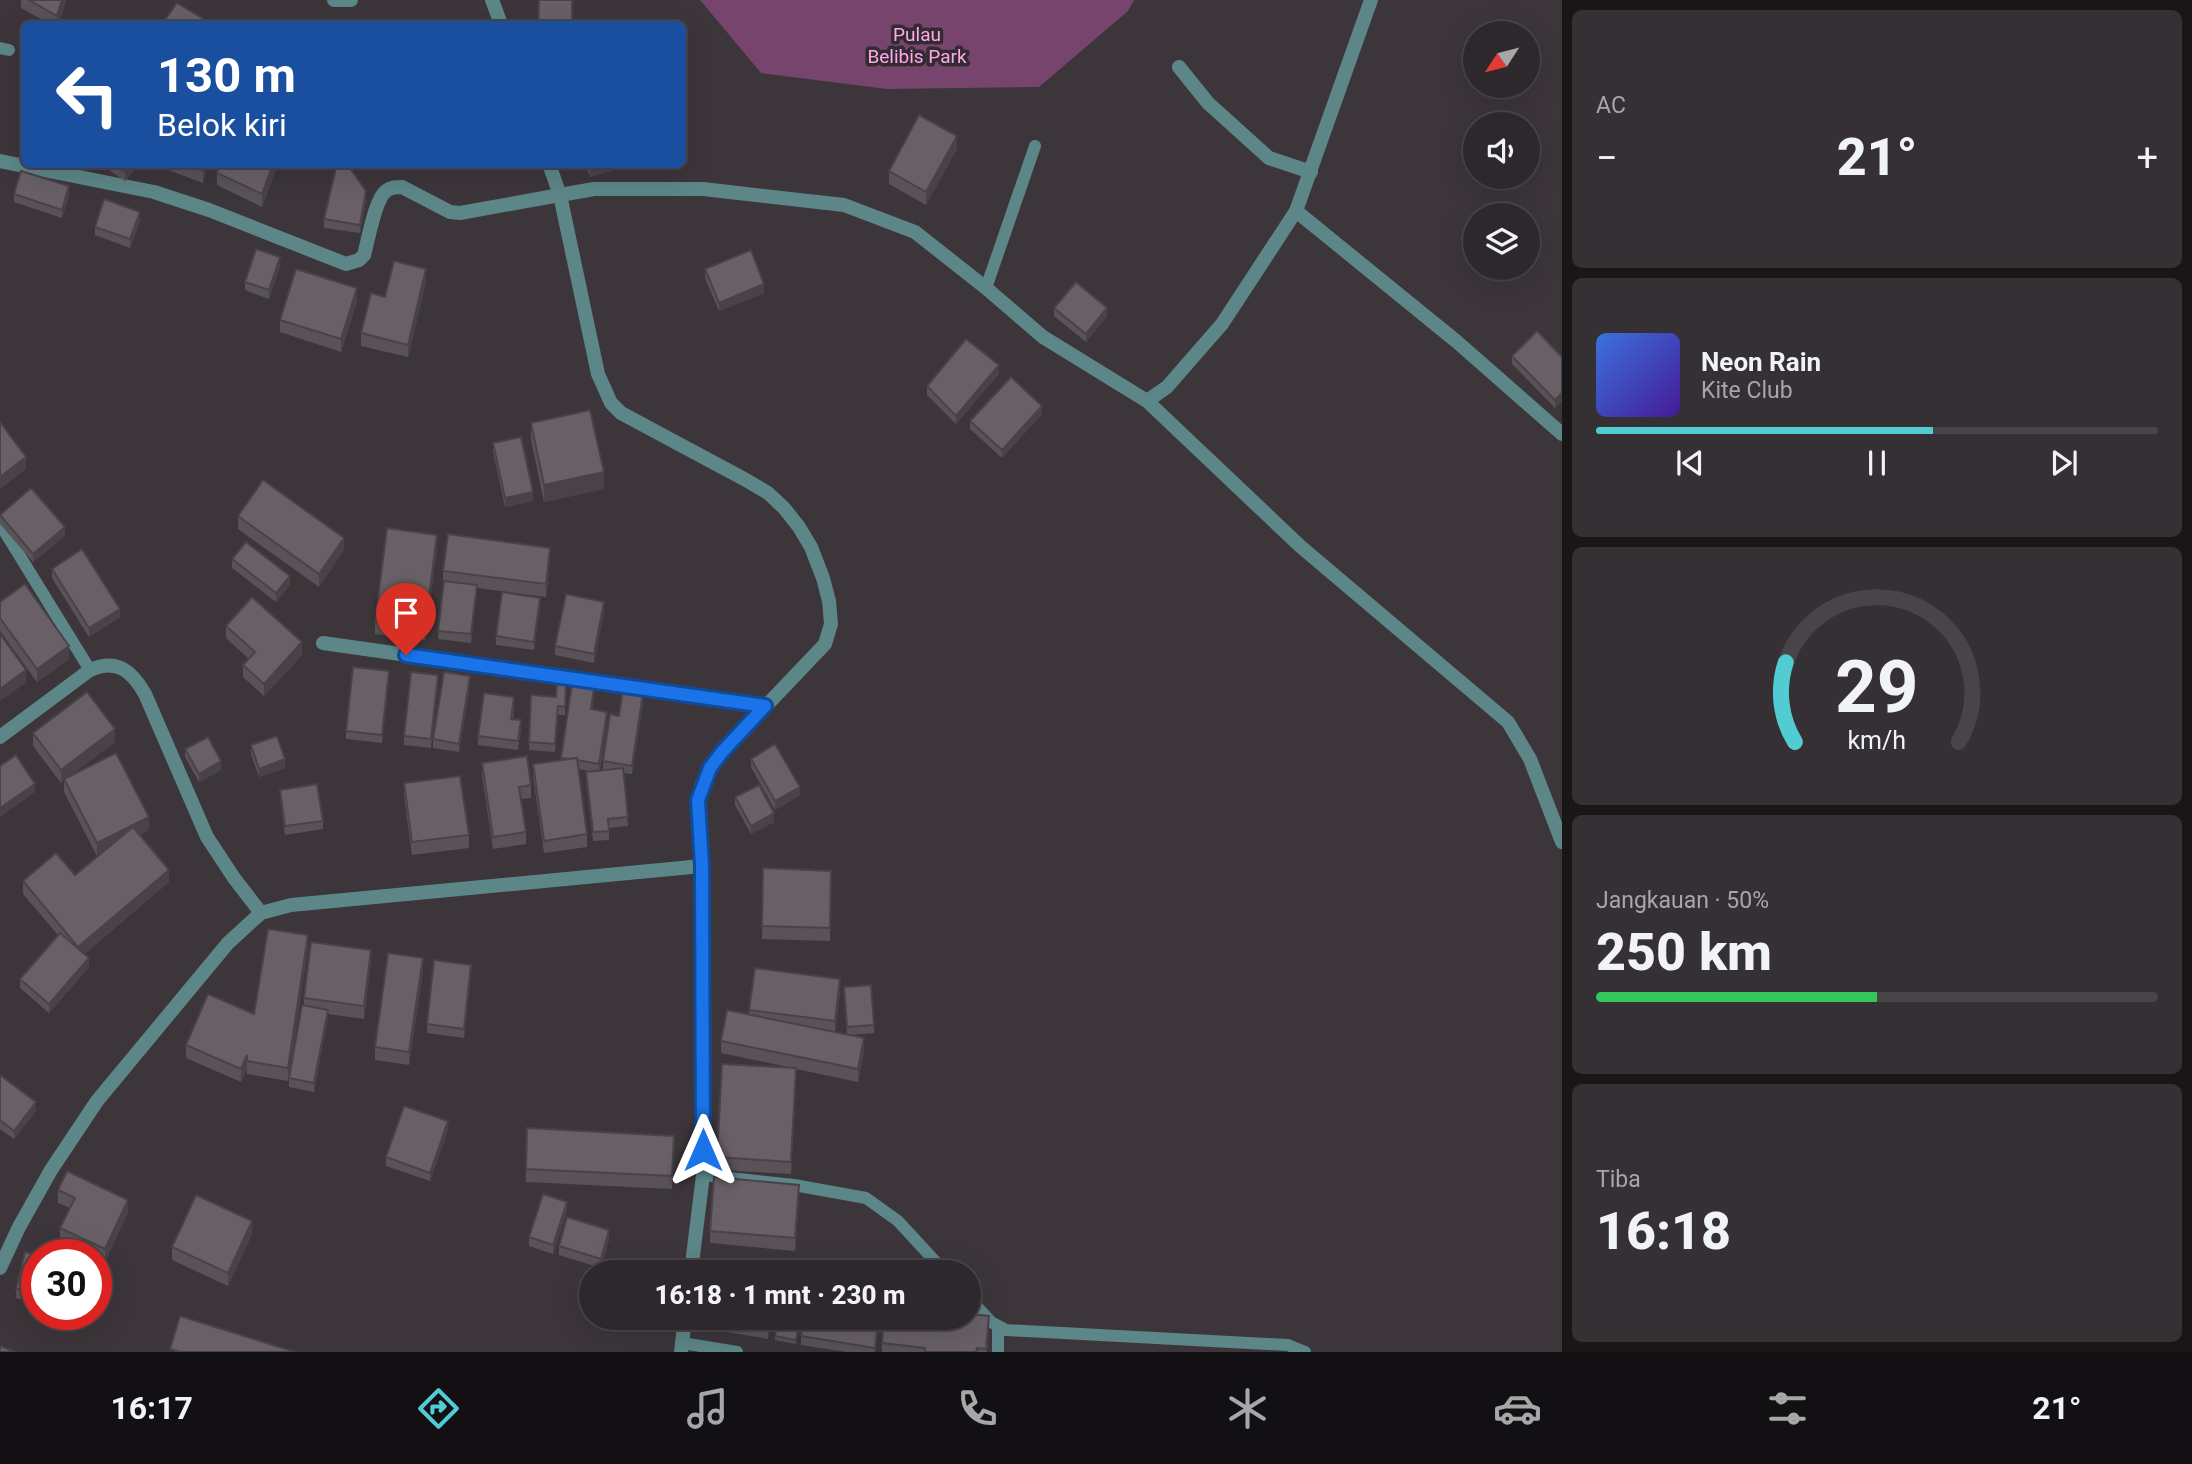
<!DOCTYPE html>
<html lang="id">
<meta charset="utf-8">
<style>
body{margin:0;font-family:Roboto,sans-serif;background:#353034;color:#f1f3f6;height:100vh;display:flex;flex-direction:column;font-size:26px;white-space:nowrap}
*{box-sizing:border-box;margin:0}
p{font-size:23px;color:#a7a6a9}
.icon{flex:none;width:38px;height:38px;fill:none;stroke:currentColor;stroke-width:2;stroke-linecap:round;stroke-linejoin:round}
.map{position:relative;flex:1;overflow:hidden}
.panel{display:flex;flex-direction:column;gap:10px;padding:10px;background:#191618;width:630px}
.panel>*{flex:none}
.top-card{position:absolute;left:21px;top:21px;width:665px;height:147px;border-radius:10px;box-shadow:0 7px 28px #0002,0 0 0 2px #484448;background:#1a4fa0;color:#fff;overflow:hidden}
.needle{width:46px;rotate:234deg}
.controls{position:absolute;left:1463px;top:21px;display:grid;gap:14px}
.controls a{display:grid;place-items:center;width:77px;height:77px;border-radius:50%;background:#2d282c;box-shadow:0 7px 28px #0002,0 0 0 2px #484448;font-size:35px}
.speed{position:absolute;left:21px;top:1239px;display:flex;gap:14px;font-size:35px;font-weight:700;text-align:center}
.speed>*{display:grid;place-content:center;width:91px;height:91px;border-radius:50%;background:#2d282c;box-shadow:0 7px 28px #0002,0 0 0 2px #484448;line-height:1}
.speed .limit{border:10px solid #d22;background:#fff;color:#111}
.pin{position:absolute;display:grid;place-items:center;width:60px;height:60px;color:#fff;margin:-72px -30px;border-radius:50% 50% 50% 0;rotate:-45deg;box-shadow:0 0 7px #0007}
.pin .icon{rotate:45deg}
.me{position:absolute;width:77px;margin:-38px;rotate:0deg;stroke-linejoin:round;filter:drop-shadow(0 0 5px #0008)}
.turn{display:flex;align-items:center;gap:24px;height:147px;padding:0 21px;font-size:32px}
.turn .icon{width:91px;height:91px;stroke-width:2.5}
.turn b{display:block;font-size:49px;line-height:60px}
.big{font-size:52px;font-weight:800;line-height:1.1}
.panel .widget{flex:1;display:flex;flex-direction:column;justify-content:center;gap:10px;min-width:0;padding:0 24px;border-radius:10px;background:#353034}
.panel .dial{align-items:center;gap:0}
.dial svg{height:182px;overflow:visible;fill:none;stroke:#484448;stroke-width:7;stroke-linecap:round;text-anchor:middle}
.dial text{fill:#f1f3f6;stroke:none}
.song{display:flex;align-items:center;gap:21px}
.cover{width:84px;height:84px;border-radius:10px;background:linear-gradient(135deg,hsl(220 70% 55%),hsl(260 70% 35%))}
.played{height:7px;border-radius:4px;background:linear-gradient(90deg,#51ccd2 60%,#484448 60%)}
.keys{display:flex;justify-content:space-around;direction:ltr}
.heat{display:flex;justify-content:space-between;align-items:center;font-size:38px;direction:ltr}
.charge{height:10px;border-radius:5px;background:linear-gradient(90deg,#34c759 50%,#484448 0)}
.trip{position:absolute;left:579px;top:1260px;width:402px;height:70px;border-radius:35px;background:#2d282c;box-shadow:0 7px 28px #0002,0 0 0 2px #484448;font-weight:800;line-height:70px;text-align:center}
.menu{display:flex;height:112px;justify-content:space-around;align-items:center;background:#121012;color:#a7a6a9}
.menu .icon{width:49px;height:49px}
.menu .on{color:#51ccd2}
.menu b{font-size:32px;color:#f1f3f6}
main{display:flex;flex:1;min-height:0}
.map>svg:first-child{display:block}
.green{fill:#76446c}
.lines{fill:none;stroke-linecap:round;stroke-linejoin:round}
.service{stroke:#5c8688;stroke-width:12}
.minor{stroke:#5c8688;stroke-width:14}
.wall{fill:#595358}
.shaded-wall{fill:#494347}
.building{fill:#686066;stroke:#494347;stroke-width:2}
.route-casing{stroke:#114b97;stroke-width:18}
.route{stroke:#1a73e8;stroke-width:12}
.labels{text-anchor:middle;dominant-baseline:central;stroke-width:7;stroke-linejoin:round;paint-order:stroke}
.park-label{font-size:19px;fill:#ffa8ed;stroke:#322b30}
</style>
<main>
<div class="map">
<svg width="1562" height="1352" viewBox="0 0 1562 1352">
<rect width="100%" height="100%" fill="#3c353a"/>
<path class="green" d="M700,0H1134L1128,11L1039,87L887,89L761,73Z"/>
<g class="lines">
<g class="service">
<path d="M0,48L9,50"/>
<path d="M986,288L1035,146"/>
<path d="M0,524L90,670"/>
<path d="M703,1175L794,1185L866,1198L898,1221L945,1272"/>
<path d="M970,1299L991,1322L1006,1330L1288,1345L1305,1352"/>
<path d="M998,1326V1352"/>
<path d="M682,1343L737,1352"/>
</g>
<g class="minor">
<path d="M334,0H351"/>
<path d="M492,0L501,24"/>
<path d="M1179,67L1208,103L1269,158L1311,172"/>
<path d="M0,161L154,192L209,210L346,264L359,260L364,255C368,241 375,199 386,191C391,187 396,187 402,187L450,212L460,213L560,195L598,374L611,403L621,413L746,480L768,493L784,508L799,527L811,547L823,578L829,601L831,624L825,644L722,752L702,783L698,800L702,866L703,1175L691,1272"/>
<path d="M549,164L560,195L594,189H703L844,205L915,232L986,288L1043,337L1147,401L1167,387L1222,324L1296,211L1371,0"/>
<path d="M1296,211L1456,341L1562,434"/>
<path d="M1147,401L1300,546L1508,722L1530,759L1562,842"/>
<path d="M323,643L765,706"/>
<path d="M0,737L90,670C117,658 132,671 145,694L207,837L234,878L261,913"/>
<path d="M0,1268L19,1227L51,1170L97,1101L228,943L261,913L291,905L702,866"/>
<path d="M681,1352L685,1318"/>
</g>
</g>
<g class="wall">
<path d="M21,0H66L59,24H50L21,8Z"/>
<path d="M957,149L926,205L889,184V171Z"/>
<path d="M100,164H140L125,181Z"/>
<path d="M152,164H207L203,183Z"/>
<path d="M219,164H278L262,207L217,185V173Z"/>
<path d="M586,164H634L590,177Z"/>
<path d="M14,194L69,195L62,218L14,202Z"/>
<path d="M366,199L360,233L324,228V219Z"/>
<path d="M140,221L130,248L95,235V227Z"/>
<path d="M280,266L269,299L245,290V282Z"/>
<path d="M705,269L764,293L719,311L705,278Z"/>
<path d="M426,282L408,357L361,346V333L385,297Z"/>
<path d="M357,301L341,352L280,332V320Z"/>
<path d="M1054,308L1107,316L1086,342L1054,316Z"/>
<path d="M1512,356L1562,357V401L1555,408L1512,364Z"/>
<path d="M999,374L956,424L927,395V386Z"/>
<path d="M1042,414L1002,458L970,429V421Z"/>
<path d="M531,423L604,489L544,502L531,440Z"/>
<path d="M493,443L533,501L505,507L493,452Z"/>
<path d="M0,514L65,536L33,562L0,524Z"/>
<path d="M238,516L344,550L319,587L238,529Z"/>
<path d="M437,548L425,640L375,634V621Z"/>
<path d="M232,559L290,585L276,602L232,568Z"/>
<path d="M550,560L546,597L477,588L471,643L438,639L443,584V571Z"/>
<path d="M52,569L120,617L89,637L52,578Z"/>
<path d="M0,602L69,659L37,682L0,631Z"/>
<path d="M540,606L534,650L496,645V636Z"/>
<path d="M604,610L594,663L555,655V646Z"/>
<path d="M226,626L302,655L264,696L243,677V665L249,659L226,638Z"/>
<path d="M389,680L382,743L346,739V731Z"/>
<path d="M438,684L431,748L404,745V736Z"/>
<path d="M566,684L565,715H558L555,752L529,750V742L556,697Z"/>
<path d="M572,684L594,696L592,710L607,721L600,770H603V761L619,716L643,702L632,774L623,773L628,826L609,828V840L593,841L586,780V772L591,771L578,769L587,834V847L544,853L533,777V764L561,760Z"/>
<path d="M470,685L459,752L433,748V739Z"/>
<path d="M514,706L513,720L521,729L518,750L478,745V736Z"/>
<path d="M33,733L115,742L68,777L149,830L139,835L169,882L84,954L89,967L49,1013L20,988V979L58,935L23,894V881L75,875L102,853L97,856L64,792V780L61,783L33,746Z"/>
<path d="M251,745L285,768L259,777L251,754Z"/>
<path d="M185,749L221,770L199,782L185,757Z"/>
<path d="M751,759L800,795L775,810L751,767Z"/>
<path d="M482,763L531,785V798L521,799L526,832V844L493,849L482,776Z"/>
<path d="M404,783L469,835V848L412,855L404,796Z"/>
<path d="M280,790L323,821V829L285,835L280,798Z"/>
<path d="M735,797L774,822L751,834L735,805Z"/>
<path d="M763,868L831,871L830,941L762,939Z"/>
<path d="M308,948L288,1081L247,1074V1069L241,1082L186,1058V1045L254,1014Z"/>
<path d="M371,962L364,1019L328,1014L314,1092L289,1087V1078L304,1006V998Z"/>
<path d="M423,971L409,1065L375,1060V1047Z"/>
<path d="M471,973L464,1038L427,1033V1024Z"/>
<path d="M844,987L874,1025V1033L849,1035L864,1051L858,1082L796,1069L791,1174L717,1170V1157L793,1068L721,1053V1041L749,1015V1010L840,992L835,1032L847,1035Z"/>
<path d="M0,1075L36,1111L14,1139L0,1129Z"/>
<path d="M448,1130L430,1181L386,1166V1157Z"/>
<path d="M674,1136L672,1189L526,1182V1169Z"/>
<path d="M58,1190L128,1212L105,1262L96,1258V1255H90L60,1241V1228L70,1208L58,1203Z"/>
<path d="M799,1198L795,1251L710,1243V1231Z"/>
<path d="M567,1210L553,1254L529,1246V1237Z"/>
<path d="M252,1234L228,1286L172,1260V1247Z"/>
<path d="M609,1239L601,1268L559,1255V1246Z"/>
<path d="M37,1255V1303L16,1298V1289Z"/>
<path d="M771,1318L768,1339L722,1331V1323Z"/>
<path d="M801,1318L796,1344L775,1340V1336Z"/>
<path d="M989,1329L987,1352H882V1343Z"/>
<path d="M878,1331L875,1352H847L801,1345V1336Z"/>
</g>
<g class="shaded-wall">
<path d="M62,0H66L59,24H57V16Z"/>
<path d="M957,136V149L926,205V192Z"/>
<path d="M132,164H140L125,181V172Z"/>
<path d="M204,164H207L203,183V171Z"/>
<path d="M273,164H278L262,207V194Z"/>
<path d="M590,164H634L590,177Z"/>
<path d="M69,186V195L62,218V210Z"/>
<path d="M366,191V199L360,233V225Z"/>
<path d="M140,212V221L130,248V239Z"/>
<path d="M280,257V266L269,299V290Z"/>
<path d="M426,269V282L408,357V345Z"/>
<path d="M764,284V293L719,311V303Z"/>
<path d="M357,288V301L341,352V339Z"/>
<path d="M1107,308V316L1086,342V334Z"/>
<path d="M999,365V374L956,424V416Z"/>
<path d="M1562,393V401L1555,408V400Z"/>
<path d="M1042,406V414L1002,458V450Z"/>
<path d="M26,457V469L0,489V477Z"/>
<path d="M604,472V489L544,502V485Z"/>
<path d="M533,492V501L505,507V498Z"/>
<path d="M65,527V536L33,562V554Z"/>
<path d="M437,535V548L425,640V628Z"/>
<path d="M344,538V550L319,587V574Z"/>
<path d="M550,548V560L546,597V584Z"/>
<path d="M290,576V585L276,602V593Z"/>
<path d="M477,585V594L471,643V634Z"/>
<path d="M540,598V606L534,650V642Z"/>
<path d="M604,602V610L594,663V654Z"/>
<path d="M120,609V617L89,637V628Z"/>
<path d="M302,642V655L264,696V684Z"/>
<path d="M69,646V659L37,682V669Z"/>
<path d="M26,670V683L0,701V689Z"/>
<path d="M389,671V680L382,743V735Z"/>
<path d="M438,675V684L431,748V739Z"/>
<path d="M470,676V685L459,752V744Z"/>
<path d="M643,693V702L632,774V766Z"/>
<path d="M607,712V721L599,772V764Z"/>
<path d="M115,729V742L61,783V770Z"/>
<path d="M285,759V768L259,777V769Z"/>
<path d="M221,761V770L199,782V774Z"/>
<path d="M35,784V792L0,817V808Z"/>
<path d="M800,787V795L775,810V801Z"/>
<path d="M774,813V822L751,834V826Z"/>
<path d="M149,817V830L97,856V843Z"/>
<path d="M169,870V882L78,959V947Z"/>
<path d="M308,935V948L288,1081V1068Z"/>
<path d="M371,950V962L364,1019V1006Z"/>
<path d="M89,958V967L49,1013V1004Z"/>
<path d="M423,958V971L409,1065V1052Z"/>
<path d="M471,965V973L464,1038V1029Z"/>
<path d="M840,979V992L835,1034V1021Z"/>
<path d="M328,1010V1019L314,1092V1083Z"/>
<path d="M864,1038V1051L858,1082V1069Z"/>
<path d="M247,1055V1069L241,1082V1069Z"/>
<path d="M796,1068V1081L791,1174V1162Z"/>
<path d="M36,1102V1111L14,1139V1131Z"/>
<path d="M448,1121V1130L430,1181V1173Z"/>
<path d="M799,1185V1198L795,1251V1238Z"/>
<path d="M128,1200V1212L105,1262V1249Z"/>
<path d="M567,1202V1210L553,1254V1245Z"/>
<path d="M252,1221V1234L228,1286V1273Z"/>
<path d="M609,1230V1239L601,1268V1259Z"/>
<path d="M989,1316V1329L987,1352H986Z"/>
<path d="M770,1318H771L768,1339V1330Z"/>
</g>
<g class="building">
<path d="M29,0H62L57,16Z"/>
<path d="M539,0H572V24H538Z"/>
<path d="M177,3L212,24H162Z"/>
<path d="M919,115L957,136L926,192L889,171Z"/>
<path d="M113,164H132L125,172Z"/>
<path d="M186,164H204L203,171Z"/>
<path d="M219,164H273L262,194L217,173Z"/>
<path d="M337,164H347L366,191L360,225L324,219Z"/>
<path d="M21,171L69,186L62,210L14,194Z"/>
<path d="M104,199L140,212L130,239L95,227Z"/>
<path d="M256,249L280,257L269,290L245,282Z"/>
<path d="M751,250L764,284L719,303L705,269Z"/>
<path d="M394,261L426,269L408,345L361,333L371,293L385,297Z"/>
<path d="M296,269L357,288L341,339L280,320Z"/>
<path d="M1076,282L1107,308L1086,334L1054,308Z"/>
<path d="M1537,331L1562,357V393L1555,400L1512,356Z"/>
<path d="M966,339L999,365L956,416L927,386Z"/>
<path d="M1011,377L1042,406L1002,450L970,421Z"/>
<path d="M590,410L604,472L544,485L531,423Z"/>
<path d="M0,422L26,457L0,477Z"/>
<path d="M521,437L533,492L505,498L493,443Z"/>
<path d="M263,480L344,538L319,574L238,516Z"/>
<path d="M31,488L65,527L33,554L0,515Z"/>
<path d="M387,528L437,535L425,628L375,621Z"/>
<path d="M448,534L550,548L546,584L443,571Z"/>
<path d="M246,542L290,576L276,593L232,559Z"/>
<path d="M82,549L120,609L89,628L52,569Z"/>
<path d="M444,581L477,585L471,634L438,631Z"/>
<path d="M25,584L69,646L37,669L0,618V602Z"/>
<path d="M502,592L540,598L534,642L496,636Z"/>
<path d="M566,594L604,602L594,654L555,646Z"/>
<path d="M252,597L302,642L264,684L243,665L255,652L226,626Z"/>
<path d="M0,634L26,670L0,689Z"/>
<path d="M353,667L389,671L382,735L346,731Z"/>
<path d="M411,672L438,675L431,739L404,736Z"/>
<path d="M444,672L470,676L459,744L433,739Z"/>
<path d="M557,684H566L565,707L558,706L555,744L529,742L531,695L556,697Z"/>
<path d="M572,684L594,688L591,709L607,712L599,764L577,760V758L569,759L561,758Z"/>
<path d="M623,690L643,693L632,766L603,761L610,714L619,716Z"/>
<path d="M87,692L115,729L61,770L33,733Z"/>
<path d="M484,693L514,697L511,719L521,720L518,741L478,736Z"/>
<path d="M277,736L285,759L259,769L251,745Z"/>
<path d="M208,737L221,761L199,774L185,749Z"/>
<path d="M775,744L800,787L775,801L751,759Z"/>
<path d="M116,753L149,817L97,843L64,779Z"/>
<path d="M16,755L35,784L0,808V766Z"/>
<path d="M527,756L531,785L519,787L526,832L493,837L482,763Z"/>
<path d="M577,758L587,834L544,841L533,764Z"/>
<path d="M623,768L628,817L608,819L609,831L593,832L586,772Z"/>
<path d="M460,776L469,835L412,842L404,783Z"/>
<path d="M317,784L323,821L285,826L280,790Z"/>
<path d="M759,785L774,813L751,826L735,797Z"/>
<path d="M133,827L169,870L78,947L23,881L56,853L75,875Z"/>
<path d="M763,868L831,871L830,928L762,926Z"/>
<path d="M268,929L308,935L288,1068L247,1061V1055L241,1069L186,1045L208,994L254,1014Z"/>
<path d="M60,933L89,958L49,1004L20,979Z"/>
<path d="M311,942L371,950L364,1006L304,998Z"/>
<path d="M388,953L423,958L409,1052L375,1047Z"/>
<path d="M434,960L471,965L464,1029L427,1024Z"/>
<path d="M755,968L840,979L835,1021L749,1010Z"/>
<path d="M871,985L874,1025L847,1027L844,987Z"/>
<path d="M302,1005L328,1010L314,1083L289,1078Z"/>
<path d="M727,1010L864,1038L858,1069L721,1041Z"/>
<path d="M722,1064L796,1068L791,1162L717,1157Z"/>
<path d="M0,1075L36,1102L14,1131L0,1120Z"/>
<path d="M404,1106L448,1121L430,1173L386,1157Z"/>
<path d="M527,1128L674,1136L672,1176L526,1169Z"/>
<path d="M67,1171L128,1200L105,1249L60,1228L75,1198L58,1190Z"/>
<path d="M714,1177L799,1185L795,1238L710,1231Z"/>
<path d="M543,1194L567,1202L553,1245L529,1237Z"/>
<path d="M196,1195L252,1221L228,1273L172,1247Z"/>
<path d="M567,1217L609,1230L601,1259L559,1246Z"/>
<path d="M25,1252L37,1255V1294L16,1289Z"/>
<path d="M970,1314L989,1316L986,1349L977,1348L976,1352H925V1348L882,1343L884,1318H970Z"/>
<path d="M180,1316L295,1352H180L170,1349Z"/>
<path d="M723,1318H770L768,1330L722,1323Z"/>
<path d="M778,1318H800L796,1340L775,1336Z"/>
<path d="M804,1318H848L878,1322L875,1348L801,1336Z"/>
<path d="M0,1346L15,1352H0Z"/>
</g>
<g class="lines">
<g class="route-casing">
<path id="route" d="M406,655L765,706L722,752L710,768L698,800L702,866L703,1150"/>
</g>
<use href="#route" class="route"/>
</g>
<g class="labels">
<g class="park-label">
<text x="917" y="34">Pulau<tspan x="917" dy="22">Belibis Park</tspan></text>
</g>
</g>
</svg>
<div class="controls">
<a><svg class="needle" viewBox="-14 -14 28 28"><path d="M0-13l5 13h-10z" fill="#e53935"/><path d="M0 13l5-13h-10z" fill="#a7a6a9"/></svg></a>
<a><svg class="icon" aria-label="sound" viewBox="0 0 24 24"><path d="M4 9h4l5-4v14l-5-4H4zM17 9q2 3 0 6"/></svg></a>
<a><svg class="icon" aria-label="layers" viewBox="0 0 24 24"><path d="M12 4l9 5-9 5-9-5zM3 14l9 5 9-5"/></svg></a>
</div>
<div class="speed"><div class="limit">30</div></div>
<div class="pin" style="left:406px;top:655px;background:#d93025"><svg class="icon" aria-label="arrive" viewBox="0 0 24 24"><path d="M6 21V4h12l-3 4 3 4H6"/></svg></div>
<svg class="me" style="left:703px;top:1150px" viewBox="-20 -20 40 40"><path d="M0-17L14 15 0 8-14 15z" fill="#1a73e8" stroke="#fff" stroke-width="4"/></svg>
<div class="trip">16:18 · 1 mnt · 230 m</div>
<div class="top-card">
<div class="turn"><svg class="icon" aria-label="left" viewBox="0 0 24 24"><path d="M17 20v-9H6M10 6l-5 5 5 5"/></svg><div><b>130 m</b>Belok kiri</div></div>
</div>
</div>
<section class="panel">
<div class="widget"><p>AC</p>
<div class="heat"><a>−</a><b class="big">21°</b><a>+</a></div>
</div>
<div class="widget">
<div class="song"><i class="cover"></i><div><b>Neon Rain</b><p>Kite Club</p></div></div>
<div class="played"></div>
<div class="keys"><svg class="icon" aria-label="previous" viewBox="0 0 24 24"><path d="M18 5L8 12l10 7zM5 5v14"/></svg><svg class="icon" aria-label="pause" viewBox="0 0 24 24"><path d="M8 5v14M16 5v14"/></svg><svg class="icon" aria-label="next" viewBox="0 0 24 24"><path d="M6 5l10 7-10 7zM19 5v14"/></svg></div>
</div>
<div class="widget dial"><svg viewBox="0 0 100 80">
<path d="M14 69A42 42 0 1 1 86 69"/>
<path d="M14 69A42 42 0 0 1 10 34" stroke="#51ccd2"/>
<text x="50" y="56" font-size="32" font-weight="700">29</text>
<text x="50" y="72" font-size="11">km/h</text>
</svg></div>
<div class="widget"><p>Jangkauan · 50%</p><b class="big">250 km</b><div class="charge"></div></div>
<div class="widget"><p>Tiba</p><b class="big">16:18</b></div>
</section>
</main>
<nav class="menu">
<b>16:17</b>
<svg class="icon on" aria-label="directions" viewBox="0 0 24 24"><path d="M12 3l9 9-9 9-9-9zM9 14v-3h6M13 9l2 2-2 2"/></svg>
<svg class="icon" aria-label="music" viewBox="0 0 24 24"><path d="M9 18V5l10-2v13"/><circle cx="6" cy="18" r="3"/><circle cx="16" cy="16" r="3"/></svg>
<svg class="icon" aria-label="phone" viewBox="0 0 24 24"><path d="M5 4h4l2 5-3 2q2 4 5 5l2-3 5 2v4C11 20 4 13 5 4z"/></svg>
<svg class="icon" aria-label="climate" viewBox="0 0 24 24"><path d="M12 3v18M4 7l16 10M4 17L20 7"/></svg>
<svg class="icon" aria-label="car" viewBox="0 0 24 24"><path d="M5 17H2v-5l4-1 3-4h7l3 4 3 1v5h-3M9 17h6M6 11h13"/><circle cx="7" cy="17" r="2"/><circle cx="17" cy="17" r="2"/></svg>
<svg class="icon" aria-label="filters" viewBox="0 0 24 24"><path d="M4 7h16M4 17h16"/><circle cx="9" cy="7" r="2"/><circle cx="15" cy="17" r="2"/></svg>
<b>21°</b>
</nav>
